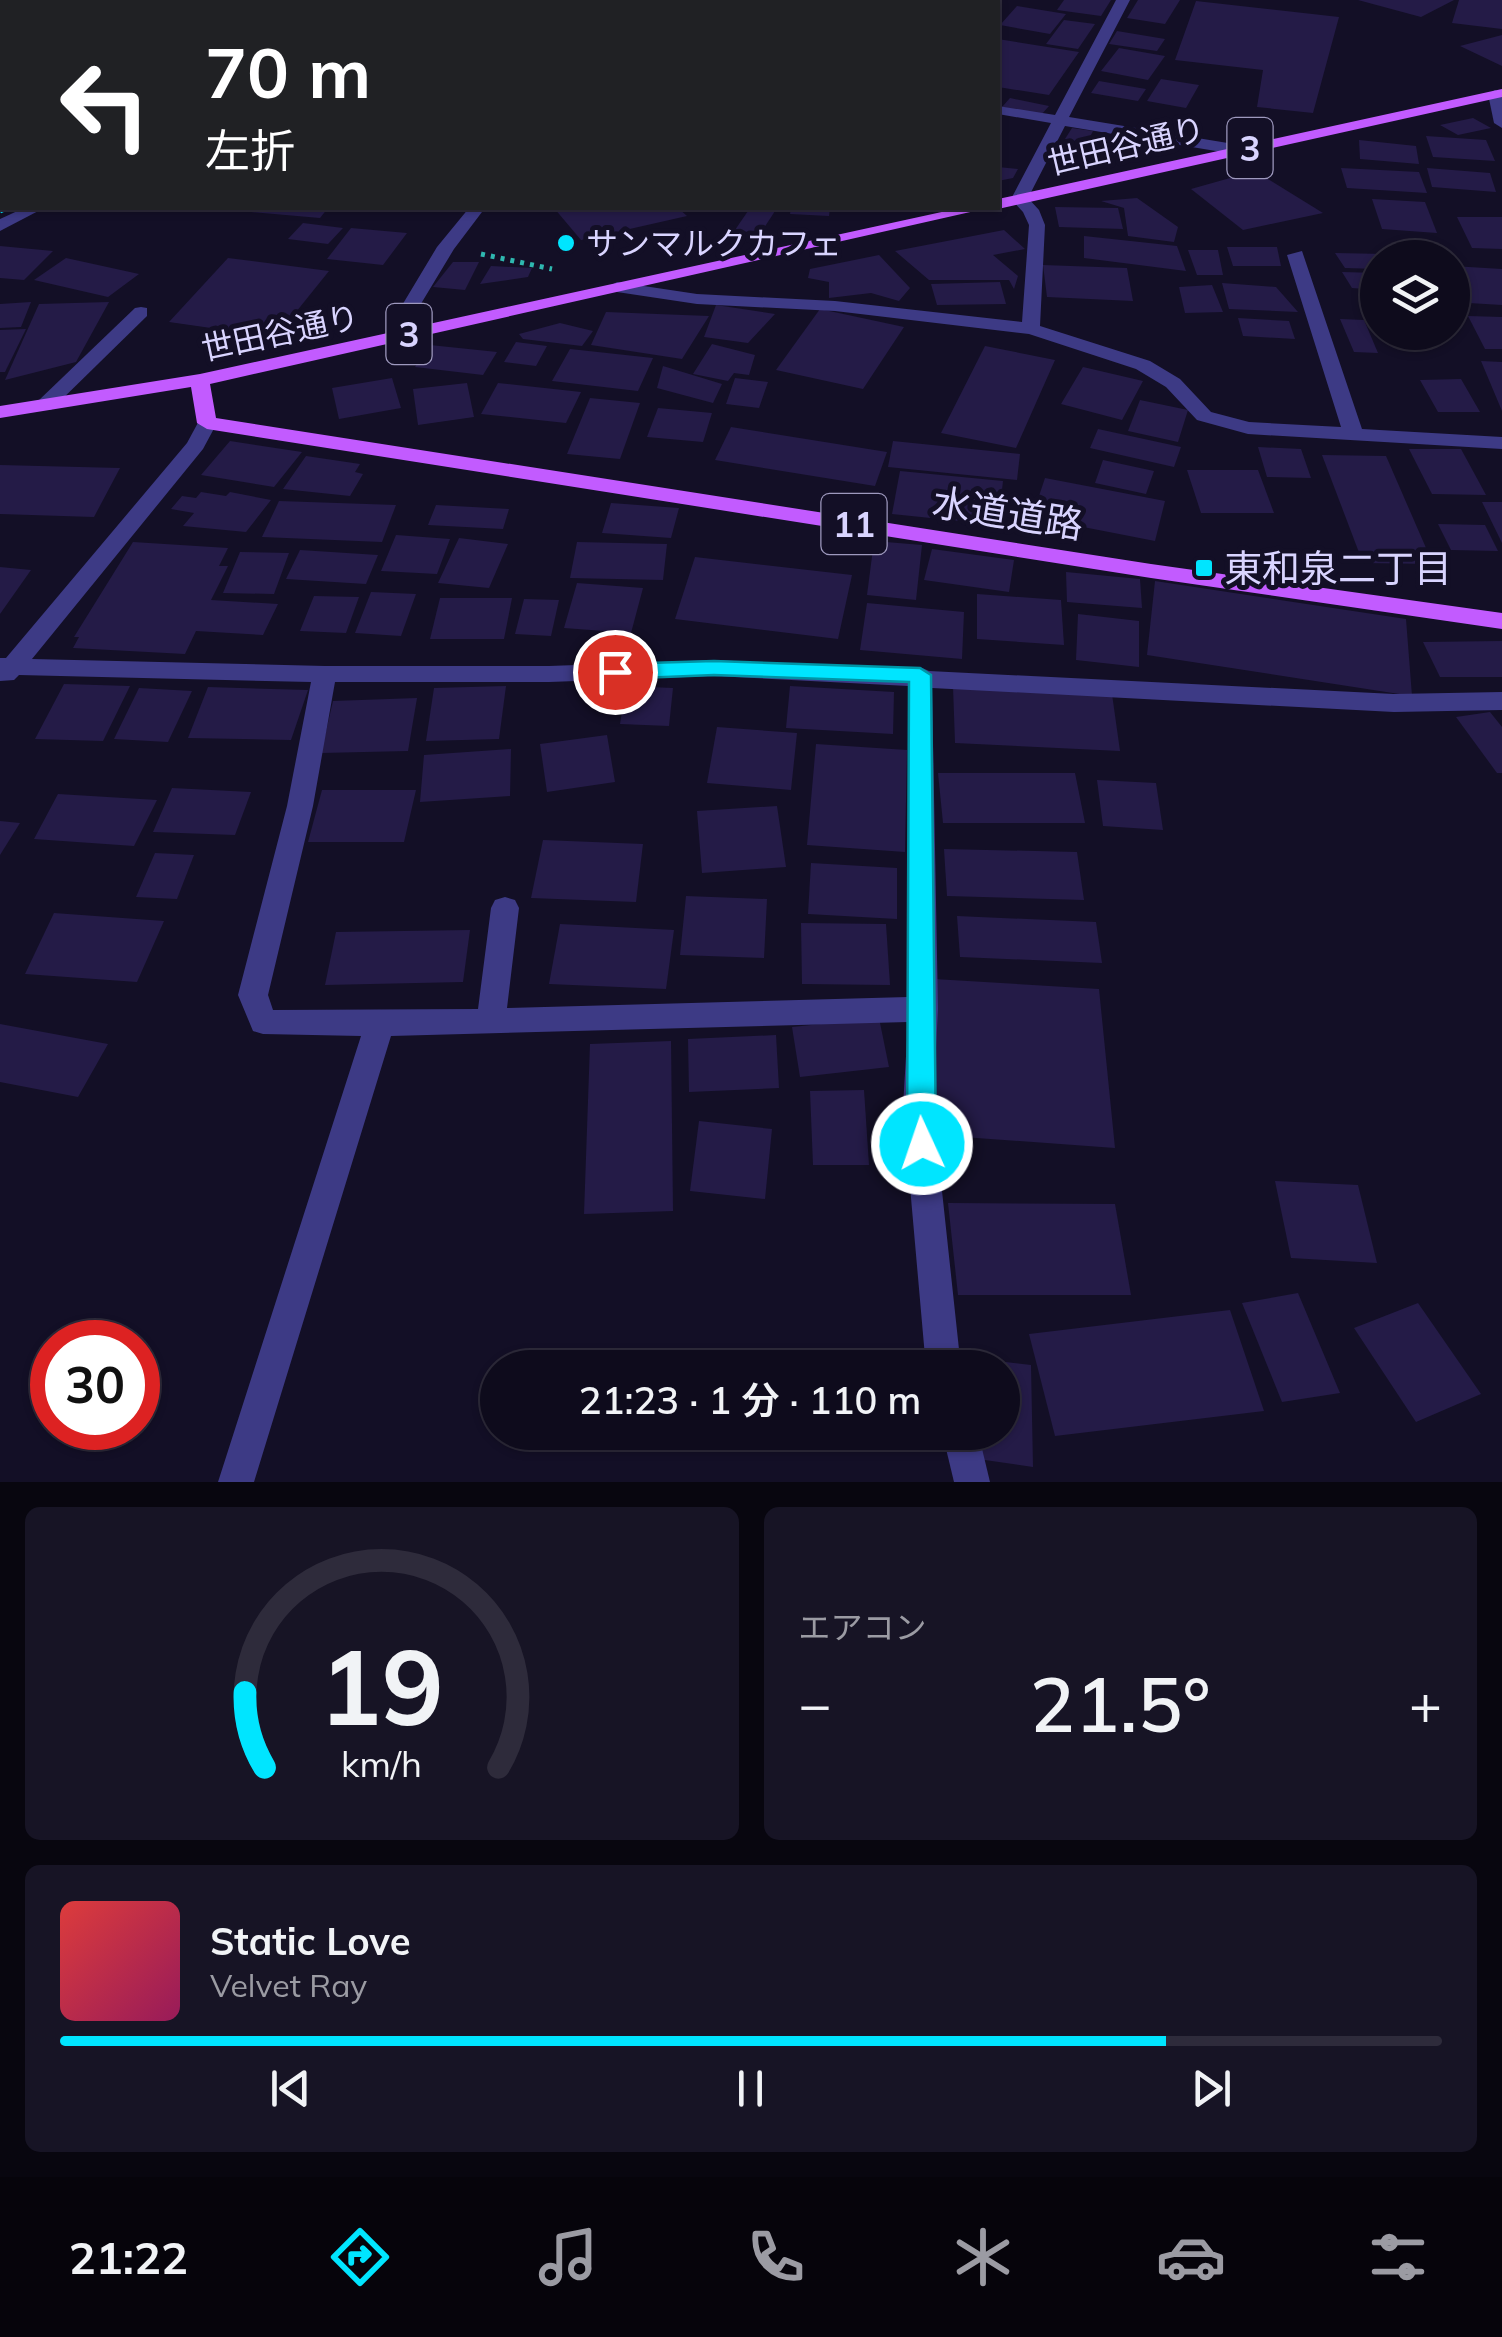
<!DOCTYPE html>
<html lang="ja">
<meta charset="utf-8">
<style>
body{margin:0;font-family:Mulish,"Noto Sans JP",sans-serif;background:#171425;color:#f1f3f6;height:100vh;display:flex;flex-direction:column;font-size:38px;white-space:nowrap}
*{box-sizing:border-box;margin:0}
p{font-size:32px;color:#9b9ba3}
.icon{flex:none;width:55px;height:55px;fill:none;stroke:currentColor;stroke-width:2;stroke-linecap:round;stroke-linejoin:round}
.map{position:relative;height:1482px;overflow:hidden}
.details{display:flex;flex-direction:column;gap:25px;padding:25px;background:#08060f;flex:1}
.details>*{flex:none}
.guide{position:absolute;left:0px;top:0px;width:1000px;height:210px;box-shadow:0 2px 8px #0004,0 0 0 2px #2e2b3b;background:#202124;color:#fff;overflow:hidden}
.controls{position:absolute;left:1360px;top:240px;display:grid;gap:20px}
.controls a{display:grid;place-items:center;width:110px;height:110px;border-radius:50%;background:#0e0b1c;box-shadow:0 2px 8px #0004,0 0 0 2px #2e2b3b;font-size:50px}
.speed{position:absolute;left:30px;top:1320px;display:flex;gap:20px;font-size:50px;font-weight:700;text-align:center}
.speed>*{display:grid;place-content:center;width:130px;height:130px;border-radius:50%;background:#0e0b1c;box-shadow:0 2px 8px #0004,0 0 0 2px #2e2b3b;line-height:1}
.speed .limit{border:15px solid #d22;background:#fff;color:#111}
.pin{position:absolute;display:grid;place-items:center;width:85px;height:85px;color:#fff;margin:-42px;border:5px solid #fff;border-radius:50%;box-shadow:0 2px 10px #0007}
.me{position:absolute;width:110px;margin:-55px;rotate:357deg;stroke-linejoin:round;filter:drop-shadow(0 0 8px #0008)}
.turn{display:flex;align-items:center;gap:35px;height:210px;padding:0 40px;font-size:45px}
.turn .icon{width:130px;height:130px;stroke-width:2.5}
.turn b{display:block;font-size:70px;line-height:85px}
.big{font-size:75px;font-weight:600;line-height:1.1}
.details .card{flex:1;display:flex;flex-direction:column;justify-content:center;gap:15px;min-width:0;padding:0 35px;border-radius:15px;background:#171425}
.details .dial{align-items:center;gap:0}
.dial svg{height:260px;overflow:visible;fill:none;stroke:#2e2b3b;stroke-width:7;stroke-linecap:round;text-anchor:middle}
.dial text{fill:#f1f3f6;stroke:none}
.song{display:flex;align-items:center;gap:30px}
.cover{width:120px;height:120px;border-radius:15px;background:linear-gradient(135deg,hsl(0 70% 55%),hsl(330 70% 35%))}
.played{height:10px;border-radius:5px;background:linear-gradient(90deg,#00e5ff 80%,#2e2b3b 80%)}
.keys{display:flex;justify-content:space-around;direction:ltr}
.heat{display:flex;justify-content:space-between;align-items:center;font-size:55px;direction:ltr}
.details .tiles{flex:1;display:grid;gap:25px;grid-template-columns:1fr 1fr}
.card:last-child{grid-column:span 2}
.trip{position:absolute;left:480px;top:1350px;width:540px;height:100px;border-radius:50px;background:#0e0b1c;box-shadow:0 2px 8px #0004,0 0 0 2px #2e2b3b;font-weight:600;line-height:100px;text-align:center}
.menu{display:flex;height:160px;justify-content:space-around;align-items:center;background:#06040b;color:#9b9ba3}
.menu .icon{width:70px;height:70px}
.menu .active{color:#00e5ff}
.menu b{font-size:45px;color:#f1f3f6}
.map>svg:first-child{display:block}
.building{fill:#241b47}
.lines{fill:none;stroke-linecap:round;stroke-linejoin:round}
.path{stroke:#2fb8b0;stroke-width:5;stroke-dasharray:4 6;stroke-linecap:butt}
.minor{fill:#3d3a85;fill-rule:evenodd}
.major{fill:#c25bff;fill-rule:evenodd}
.rail{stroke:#00e5ff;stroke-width:5;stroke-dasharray:9 8;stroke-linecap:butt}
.route{fill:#00e5ff;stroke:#0095a6;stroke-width:2.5}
.poi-dot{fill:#00e5ff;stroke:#130f26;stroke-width:4}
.labels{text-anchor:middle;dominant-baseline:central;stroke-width:10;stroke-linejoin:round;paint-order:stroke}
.far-street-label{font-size:32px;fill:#d9d4ff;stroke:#130f26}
.far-poi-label{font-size:32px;fill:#d9d4ff;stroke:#130f26;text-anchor:start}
.shield{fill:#130f26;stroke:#9e99be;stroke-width:2.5}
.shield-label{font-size:35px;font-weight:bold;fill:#d9d4ff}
.street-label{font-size:38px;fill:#d9d4ff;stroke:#130f26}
.poi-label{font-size:38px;fill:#d9d4ff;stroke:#130f26;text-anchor:start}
</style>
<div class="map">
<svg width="1502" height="1482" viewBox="0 0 1502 1482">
<rect width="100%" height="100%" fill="#130f26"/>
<g class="building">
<path d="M1064,0H1111L1101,16L1057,10Z"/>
<path d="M1138,0H1180L1165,24L1127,18Z"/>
<path d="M1358,0H1454L1421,17Z"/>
<path d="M1459,0H1502V29L1452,23Z"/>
<path d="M1196,1L1339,17L1313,113L1257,107L1263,70L1175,60Z"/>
<path d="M1017,6L1066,14L1050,34L1000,25Z"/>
<path d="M1064,20L1095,24L1078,49L1046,44Z"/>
<path d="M1117,31L1165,39L1157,51L1109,44Z"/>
<path d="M1502,35V66L1460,46Z"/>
<path d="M998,39L1079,52L1049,95L998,87Z"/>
<path d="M1119,48L1165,56L1148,80L1101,71Z"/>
<path d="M1161,79L1199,85L1186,108L1147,101Z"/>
<path d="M1099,81L1146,89L1138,101L1091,93Z"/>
<path d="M1010,98L1049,106L1041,115L1002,107Z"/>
<path d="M1473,118L1491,128L1458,135L1440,125Z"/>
<path d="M1072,128L1093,131L1087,143L1065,139Z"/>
<path d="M1426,136L1486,140L1495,161L1433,157Z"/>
<path d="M1359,140L1416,146L1419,164L1360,159Z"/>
<path d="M1065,143L1094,148L1086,161L1056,155Z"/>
<path d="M998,167L1018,169L1013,178L998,181Z"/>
<path d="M1341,168L1419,172L1427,193L1347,188Z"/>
<path d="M1427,168L1490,173L1496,192L1432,187Z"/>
<path d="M1255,171L1323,213L1243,230L1191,189Z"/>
<path d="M1137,198L1178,227L1174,242L1128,236L1124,208L1101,201Z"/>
<path d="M1372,199L1425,202L1437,233L1382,229Z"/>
<path d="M1055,207L1118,208L1123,229L1059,227Z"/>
<path d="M255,208H328L320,218L251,212Z"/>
<path d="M554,208H678L687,216L581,240Z"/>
<path d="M750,208H777L760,234L735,230Z"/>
<path d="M791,208H830L829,216L790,214Z"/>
<path d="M1457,217H1502V249L1472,248Z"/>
<path d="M303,223L343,228L328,244L288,239Z"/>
<path d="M351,228L407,233L383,265L327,259Z"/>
<path d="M1004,230L1025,249L993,255L1018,276L1014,289L1009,280H929L895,251Z"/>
<path d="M1084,236L1177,246L1186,271L1084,258Z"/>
<path d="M0,246L53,251L24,280L0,278Z"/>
<path d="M1227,247H1277L1281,266H1233Z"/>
<path d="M1188,250H1218L1223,275H1197Z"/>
<path d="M1335,253L1385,254V258H1378V269L1345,268Z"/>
<path d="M879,255L910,288L899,301L871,293L829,298V282L808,278L810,269Z"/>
<path d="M66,258L139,274L108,297L34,280Z"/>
<path d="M228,258L329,271L292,317L246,333L169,322Z"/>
<path d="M453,262H479L465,290L433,287Z"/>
<path d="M1043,265L1127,268L1133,301L1047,297Z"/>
<path d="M491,266L532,268L528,277L480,284Z"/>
<path d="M1452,266L1502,269V305L1452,302Z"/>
<path d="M1342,272L1378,273V290L1352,288Z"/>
<path d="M1000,282L1006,304L937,305L931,284Z"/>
<path d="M1222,283L1276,287L1298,312L1229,309Z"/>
<path d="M1212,285L1223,312L1185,313L1179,287Z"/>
<path d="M31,302L21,327L0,328V304Z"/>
<path d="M109,302L76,362L5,380L39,304Z"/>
<path d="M716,305L775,314L748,343L704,337Z"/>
<path d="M820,309L904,327L863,389L776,370Z"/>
<path d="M606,312L709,316L682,359L591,345Z"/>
<path d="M1468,316L1502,317V349H1485Z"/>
<path d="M1238,318L1289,321L1295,339L1243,336Z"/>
<path d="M1340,319L1364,320L1378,353L1354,352Z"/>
<path d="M560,323L593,331L582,346L523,339L519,334Z"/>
<path d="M26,329L5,372H0V330Z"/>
<path d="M516,342L547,346L536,366L504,362Z"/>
<path d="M712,344L755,355L749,375L734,373L728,381L693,374Z"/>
<path d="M430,345L497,352L483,375L415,367Z"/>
<path d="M985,346L1055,360L1016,448L941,433Z"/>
<path d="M570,349L653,358L638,391L552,381Z"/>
<path d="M1481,361L1502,362V411Z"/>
<path d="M663,366L722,384L713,403L657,388Z"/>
<path d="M1083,367L1143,381L1122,420L1061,404Z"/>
<path d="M392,378L401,408L339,419L332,388Z"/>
<path d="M735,378L768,382L759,408L726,404Z"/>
<path d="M1461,379L1480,412H1438L1420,380Z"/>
<path d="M467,383L474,417L418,425L413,389Z"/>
<path d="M498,383L581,392L566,423L481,414Z"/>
<path d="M590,398L640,403L620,459L567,454Z"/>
<path d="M1140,400L1188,410L1178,442L1128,431Z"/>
<path d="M658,408L712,413L703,442L647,437Z"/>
<path d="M731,427L887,452L875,486L715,460Z"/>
<path d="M1098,429L1181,447L1174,467L1090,448Z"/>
<path d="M230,441L302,452L274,487L201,475Z"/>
<path d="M893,441L1020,454L1017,480L888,467Z"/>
<path d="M1258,447L1301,449L1311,478L1267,477Z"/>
<path d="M1409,449H1461L1486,495L1432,494Z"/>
<path d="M1322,455L1386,456L1433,564L1363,563Z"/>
<path d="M306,456L360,464L355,472L363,474L350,496L283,489Z"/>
<path d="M1103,460L1154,471L1146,494L1095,483Z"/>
<path d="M0,465L120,468L94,517L0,514Z"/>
<path d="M1187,470H1258L1274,513H1201Z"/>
<path d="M900,471L1003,481L998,525L892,514Z"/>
<path d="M1045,478L1165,501L1155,541L1032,517Z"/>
<path d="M201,492L226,496L230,492L271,500L246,532L183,526L194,513L171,509L182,496L196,498Z"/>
<path d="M279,501L396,505L382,542L262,537Z"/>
<path d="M1482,502H1502V543Z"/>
<path d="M611,503L679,508L671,538L602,533Z"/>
<path d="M436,505L509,509L503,529L428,525Z"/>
<path d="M1438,524L1485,525L1498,551L1451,550Z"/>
<path d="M396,535L450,539L437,574L381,571Z"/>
<path d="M459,538L508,544L489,588L438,583Z"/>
<path d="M874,541L922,545L916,600L867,595Z"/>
<path d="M133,542L228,548L219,566H228L211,600L278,604L263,635L196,631L185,654L73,648L79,637H74Z"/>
<path d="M577,542L667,544L663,580L570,578Z"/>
<path d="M932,549L1014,560L1009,592L924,580Z"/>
<path d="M300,550L378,555L366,584L286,579Z"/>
<path d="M240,552L289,553L274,594L223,593Z"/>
<path d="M695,557L852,575L838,639L675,619Z"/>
<path d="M0,567L31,570L0,614Z"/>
<path d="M1066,572L1140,579L1142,608L1067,602Z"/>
<path d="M1155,581L1406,619L1412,696L1147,655Z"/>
<path d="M577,583L643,588L631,633L564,628Z"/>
<path d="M371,592L416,594L401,636L355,633Z"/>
<path d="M977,594L1061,600L1064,645L977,639Z"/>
<path d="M314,596L359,597L346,633L300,631Z"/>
<path d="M440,598H512L504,639H430Z"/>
<path d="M524,599L559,600L551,636L515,634Z"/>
<path d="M867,603L964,612L962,659L860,650Z"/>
<path d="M1078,614L1139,621V667L1076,660Z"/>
<path d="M1502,641V677H1440L1423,642Z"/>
<path d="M64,684L130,686L103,741L35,739Z"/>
<path d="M506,686L499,739L426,741L434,688Z"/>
<path d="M626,686L673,688L669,726L620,724Z"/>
<path d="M790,686L894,692L893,734L786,728Z"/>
<path d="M953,686L1112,694L1120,751L955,743Z"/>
<path d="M208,687L308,690L291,740L188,738Z"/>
<path d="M139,688L192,691L168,742L114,739Z"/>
<path d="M417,698L408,751L321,753L333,701Z"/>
<path d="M1490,712L1502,727V773H1497L1456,717Z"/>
<path d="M717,727L797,733L791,790L707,783Z"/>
<path d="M607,735L615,782L547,792L540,744Z"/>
<path d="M816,744L907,750L905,852L807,845Z"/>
<path d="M511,749L510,796L420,802L424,755Z"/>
<path d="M938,773H1075L1085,823H943Z"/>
<path d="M1097,780L1156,783L1163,830L1103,826Z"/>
<path d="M172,788L251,792L235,835L153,832Z"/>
<path d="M322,790H416L404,842H308Z"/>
<path d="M58,794L157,800L134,846L34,839Z"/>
<path d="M777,806L786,867L702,873L697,811Z"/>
<path d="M0,821L20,823L0,855Z"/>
<path d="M543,840L643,844L636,902L531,898Z"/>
<path d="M944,849L1077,852L1084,900L947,896Z"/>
<path d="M155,853L194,855L177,899L136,897Z"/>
<path d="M811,863L897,868V919L808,914Z"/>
<path d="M686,896L767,899L764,958L680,955Z"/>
<path d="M54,913L164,921L137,982L25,974Z"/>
<path d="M957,916L1096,922L1102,963L960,957Z"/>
<path d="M801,923L886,924L890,985L802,984Z"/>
<path d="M560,924L674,930L666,989L549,984Z"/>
<path d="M470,930L463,982L325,985L336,932Z"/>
<path d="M934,979L1099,989L1115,1148L935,1135Z"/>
<path d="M879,1018L889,1067L800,1077L792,1027Z"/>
<path d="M0,1024L108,1044L78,1097L0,1082Z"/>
<path d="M776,1035L779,1088L689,1092L688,1039Z"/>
<path d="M671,1041L673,1211L584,1214L590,1044Z"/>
<path d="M864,1090L869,1165H813L810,1091Z"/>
<path d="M699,1121L772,1129L765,1199L690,1191Z"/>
<path d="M1275,1181L1358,1185L1377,1263L1291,1258Z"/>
<path d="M948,1203L1115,1204L1131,1295H958Z"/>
<path d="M1298,1293L1340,1393L1282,1402L1242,1303Z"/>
<path d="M1418,1303L1481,1394L1416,1422L1354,1328Z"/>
<path d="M1230,1310L1264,1411L1055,1436L1029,1334Z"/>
<path d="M973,1358L1031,1365L1033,1467L971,1458V1432H1002V1368H973Z"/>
</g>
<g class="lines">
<path class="path" d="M481,254L552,269"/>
<g class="minor">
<path d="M252,0H284L286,2H254Z"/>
<path d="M1116,0H1130L1069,117L1240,145L1248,150L1240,155L1065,126L1028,198L1039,210L1045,225L1040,326L1150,361L1180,379L1211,412L1249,422L1341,427L1287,255L1302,251L1362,429L1502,437V449L1248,434L1197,420L1166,387L1136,369L1029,334L835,311L697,304L617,292L608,287L617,282L697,294L835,301L1022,322L1029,225L1023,212L1011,199L1051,123L998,114V106L1055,115Z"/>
<path d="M1495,90L1502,93V128L1494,123L1488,94Z"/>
<path d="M2,160V170L0,171V161Z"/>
<path d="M24,208H44L0,231V219Z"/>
<path d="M469,208H485L454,249L419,307L426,332L424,336H410L401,307L437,247Z"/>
<path d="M141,307L147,308V316L51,410H37V402L135,308Z"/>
<path d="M207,417L217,423L203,449L32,659L325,666H549L714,660L911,670L920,667L929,671L1394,694L1502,692V710L1394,712L932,688L938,1009L933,1107L961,1368H926L903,1107L908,1022L391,1036L254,1482H218L361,1036L263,1034L253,1031L238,995L287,806L311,682L19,675L14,680L0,681V658H6L187,443L200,419ZM714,676L908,686V997L507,1008L519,908L515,900L505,897L495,900L491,908L478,1009L273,1010L268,995L313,806L335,682H549Z"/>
<path d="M942,1432H978L990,1482H954Z"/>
</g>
<g class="major">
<path d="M1502,89V97L998,209L992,208H998V199Z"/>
<path d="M960,208H988L210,384L216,418L1151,564L1502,613V629L1151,578L207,429L197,423L191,387L0,418V406L200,374Z"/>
</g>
<g class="rail">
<path d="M361,2L367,0"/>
<path d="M423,2L428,0"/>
<path d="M0,211L7,208"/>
</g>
</g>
<path class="route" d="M714,661L920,668L931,675L936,1144L932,1153L922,1156L911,1153L907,1144L909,682L714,675L615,679L604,672L615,664Z"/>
<g class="poi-dot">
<circle cx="566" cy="243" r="10"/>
<rect x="1194" y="558" width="20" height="20" rx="5"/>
</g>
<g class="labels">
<g class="far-street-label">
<text transform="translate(1126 145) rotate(-13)">世田谷通り</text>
<text transform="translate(280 332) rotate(-12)">世田谷通り</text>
</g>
<g class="far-poi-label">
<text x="586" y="243">サンマルクカフェ</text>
</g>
<g class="shield">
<rect x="1227.5" y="118" width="45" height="60" rx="8"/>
<rect x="386.5" y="304" width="45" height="60" rx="8"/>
<rect x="821.5" y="494" width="65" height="60" rx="8"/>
</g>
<g class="shield-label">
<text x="1250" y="148">3</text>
<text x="409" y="334">3</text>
<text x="854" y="524">11</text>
</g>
<g class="street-label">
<text transform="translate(1008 513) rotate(9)">水道道路</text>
</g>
<g class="poi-label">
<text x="1224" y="568">東和泉二丁目</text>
</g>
</g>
</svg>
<div class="controls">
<a><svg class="icon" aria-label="layers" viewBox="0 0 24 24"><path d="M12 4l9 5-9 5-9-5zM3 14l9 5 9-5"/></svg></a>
</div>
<div class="speed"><div class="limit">30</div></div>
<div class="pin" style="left:615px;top:672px;background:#d93025"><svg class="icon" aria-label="arrive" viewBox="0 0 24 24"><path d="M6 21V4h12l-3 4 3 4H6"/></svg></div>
<svg class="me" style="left:922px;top:1144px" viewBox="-20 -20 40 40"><circle r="17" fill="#00e5ff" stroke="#fff" stroke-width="3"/><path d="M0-11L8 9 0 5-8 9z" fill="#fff"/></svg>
<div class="trip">21:23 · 1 分 · 110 m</div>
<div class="guide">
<div class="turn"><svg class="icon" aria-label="left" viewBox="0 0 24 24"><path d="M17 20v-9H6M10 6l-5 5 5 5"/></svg><div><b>70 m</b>左折</div></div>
</div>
</div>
<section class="details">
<div class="tiles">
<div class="card dial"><svg viewBox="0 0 100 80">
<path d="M14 69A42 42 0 1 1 86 69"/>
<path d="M14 69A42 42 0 0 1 8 46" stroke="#00e5ff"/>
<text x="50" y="56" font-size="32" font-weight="700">19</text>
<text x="50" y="72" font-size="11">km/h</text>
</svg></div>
<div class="card"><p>エアコン</p>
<div class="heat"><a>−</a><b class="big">21.5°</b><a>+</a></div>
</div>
<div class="card">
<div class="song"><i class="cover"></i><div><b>Static Love</b><p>Velvet Ray</p></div></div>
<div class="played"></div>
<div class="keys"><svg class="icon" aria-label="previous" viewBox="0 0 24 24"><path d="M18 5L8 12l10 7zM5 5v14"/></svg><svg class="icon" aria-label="pause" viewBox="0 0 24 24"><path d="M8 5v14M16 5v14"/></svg><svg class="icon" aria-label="next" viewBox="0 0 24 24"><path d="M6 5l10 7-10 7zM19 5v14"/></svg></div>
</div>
</div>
</section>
<nav class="menu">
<b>21:22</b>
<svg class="icon active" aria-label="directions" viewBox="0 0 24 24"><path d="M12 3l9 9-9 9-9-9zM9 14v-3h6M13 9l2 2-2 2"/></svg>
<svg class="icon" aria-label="music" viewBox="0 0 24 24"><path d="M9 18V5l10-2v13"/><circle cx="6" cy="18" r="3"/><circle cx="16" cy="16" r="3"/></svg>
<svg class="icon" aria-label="phone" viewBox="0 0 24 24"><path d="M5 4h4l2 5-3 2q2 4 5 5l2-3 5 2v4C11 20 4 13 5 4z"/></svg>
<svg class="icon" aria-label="climate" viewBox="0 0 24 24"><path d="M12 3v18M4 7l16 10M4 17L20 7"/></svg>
<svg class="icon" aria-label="car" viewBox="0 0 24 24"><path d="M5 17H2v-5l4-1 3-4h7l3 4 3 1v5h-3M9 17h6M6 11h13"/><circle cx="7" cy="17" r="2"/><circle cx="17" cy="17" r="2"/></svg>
<svg class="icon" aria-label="filters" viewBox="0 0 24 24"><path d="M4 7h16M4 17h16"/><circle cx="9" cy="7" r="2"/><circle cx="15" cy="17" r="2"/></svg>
</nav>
